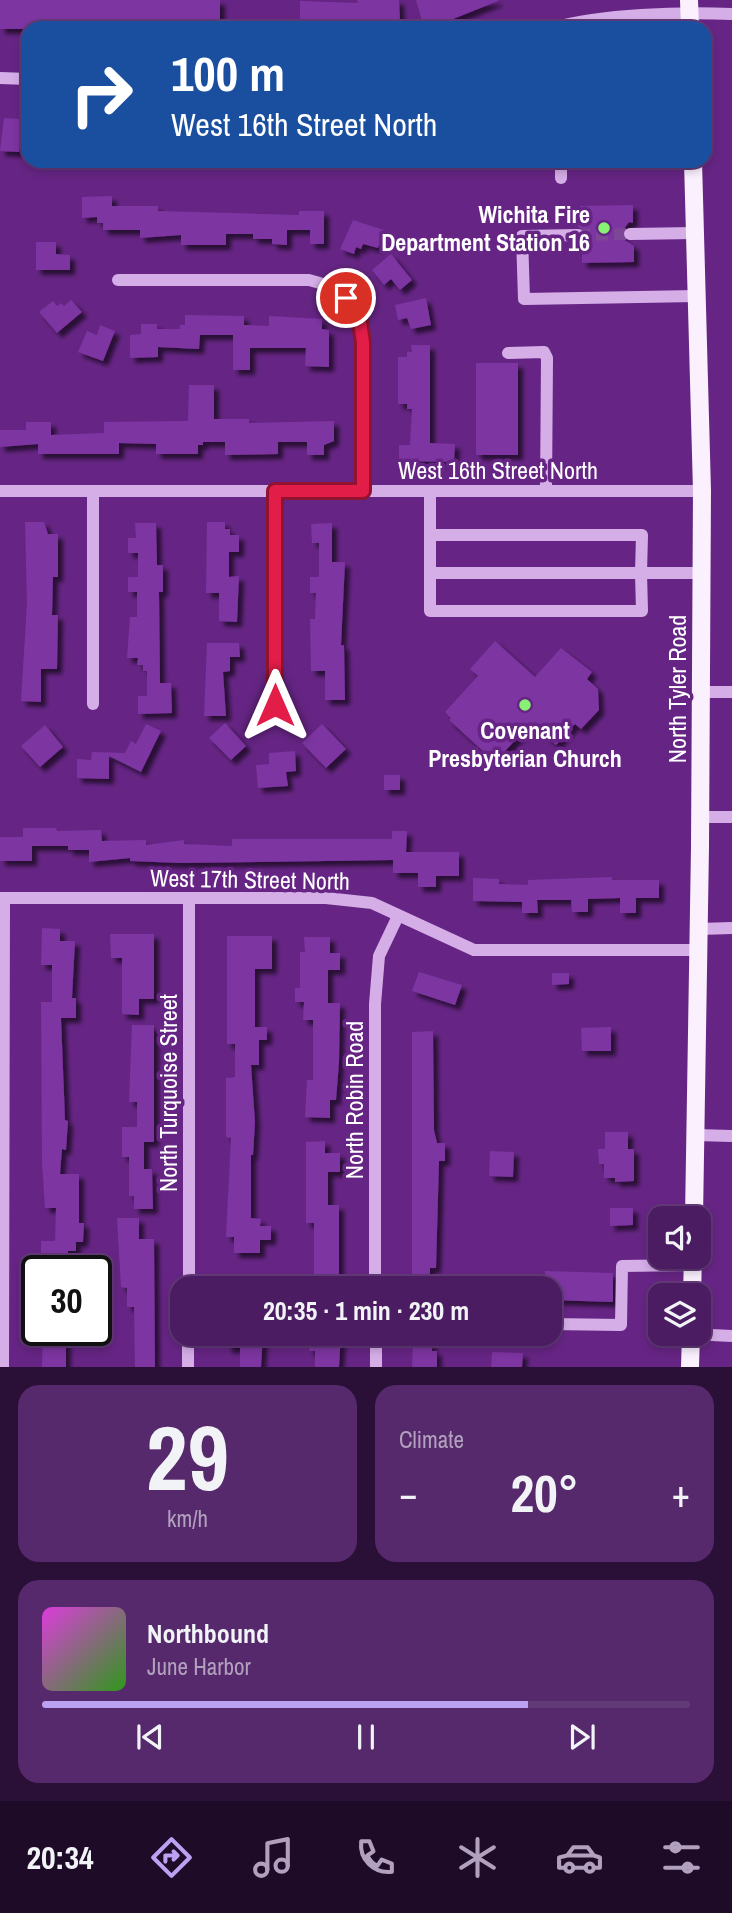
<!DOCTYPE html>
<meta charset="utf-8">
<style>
body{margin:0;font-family:"Archivo Narrow",sans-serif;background:#56296c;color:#f1f3f6;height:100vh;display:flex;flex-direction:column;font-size:26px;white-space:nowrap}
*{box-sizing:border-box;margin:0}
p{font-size:23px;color:#b2a1be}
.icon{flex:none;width:38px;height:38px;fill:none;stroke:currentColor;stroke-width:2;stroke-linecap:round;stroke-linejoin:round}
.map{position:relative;height:1367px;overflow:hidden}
.details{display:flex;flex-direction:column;gap:18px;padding:18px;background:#2a0f36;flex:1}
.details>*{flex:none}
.top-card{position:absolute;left:21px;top:21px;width:691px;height:147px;border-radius:21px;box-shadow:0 4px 10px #0003,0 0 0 2px #633a78;background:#1a4fa0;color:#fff;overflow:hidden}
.buttons{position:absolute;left:648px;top:1206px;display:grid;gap:14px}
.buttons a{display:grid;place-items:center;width:63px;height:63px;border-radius:14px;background:#4c1c63;box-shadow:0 4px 10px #0003,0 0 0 2px #633a78;font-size:35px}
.speed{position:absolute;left:21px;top:1255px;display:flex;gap:14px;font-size:35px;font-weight:700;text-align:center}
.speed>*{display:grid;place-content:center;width:91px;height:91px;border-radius:50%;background:#4c1c63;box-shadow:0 4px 10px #0003,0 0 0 2px #633a78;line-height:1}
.speed .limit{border:4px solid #111;border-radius:10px;background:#fff;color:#111}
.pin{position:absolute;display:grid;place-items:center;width:60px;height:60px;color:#fff;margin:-30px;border:4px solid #fff;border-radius:50%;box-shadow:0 2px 7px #0007}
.me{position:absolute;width:77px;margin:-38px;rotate:0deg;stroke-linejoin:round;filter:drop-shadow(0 0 5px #0008)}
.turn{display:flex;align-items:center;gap:24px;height:147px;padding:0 35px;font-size:32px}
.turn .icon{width:91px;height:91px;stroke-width:2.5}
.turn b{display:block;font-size:49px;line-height:60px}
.big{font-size:52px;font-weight:800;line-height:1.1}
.details .card{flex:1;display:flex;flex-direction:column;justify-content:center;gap:10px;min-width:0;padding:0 24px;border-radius:21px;background:#56296c}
.details .dial{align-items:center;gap:0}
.dial b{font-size:91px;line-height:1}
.song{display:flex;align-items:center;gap:21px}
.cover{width:84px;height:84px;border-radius:10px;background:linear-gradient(135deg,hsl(300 70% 55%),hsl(110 70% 35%))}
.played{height:7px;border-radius:4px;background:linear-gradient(90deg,#bca0f2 75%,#633a78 75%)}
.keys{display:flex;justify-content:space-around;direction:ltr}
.heat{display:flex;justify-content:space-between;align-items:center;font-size:38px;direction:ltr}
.details .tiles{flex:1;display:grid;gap:18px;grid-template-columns:1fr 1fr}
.card:last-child{grid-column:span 2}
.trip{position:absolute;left:170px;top:1276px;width:392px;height:70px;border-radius:21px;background:#4c1c63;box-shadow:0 4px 10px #0003,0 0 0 2px #633a78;font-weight:800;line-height:70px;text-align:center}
.tabs{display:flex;height:112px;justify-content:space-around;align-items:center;background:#1e0b28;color:#b2a1be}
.tabs .icon{width:49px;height:49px}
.tabs .active{color:#bca0f2}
.tabs b{font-size:32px;color:#f1f3f6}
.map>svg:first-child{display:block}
.building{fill:#7d35a1;filter:url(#shadow)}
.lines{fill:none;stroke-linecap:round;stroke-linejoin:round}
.minor-tunnel{stroke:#7d4696;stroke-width:12;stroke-dasharray:12 6;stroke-linecap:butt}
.minor{stroke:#d5aee8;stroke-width:12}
.major{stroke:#faf0fe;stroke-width:18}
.route-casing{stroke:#92132f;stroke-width:18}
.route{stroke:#e11d48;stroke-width:12}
.poi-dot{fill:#88f173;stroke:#662584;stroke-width:2.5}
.labels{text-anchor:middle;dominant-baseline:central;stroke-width:7;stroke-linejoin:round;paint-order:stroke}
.poi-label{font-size:24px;font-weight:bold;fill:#fff;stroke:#662584;text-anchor:end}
.street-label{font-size:24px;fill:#fff;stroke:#662584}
</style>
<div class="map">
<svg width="732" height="1367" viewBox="0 0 732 1367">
<defs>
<filter id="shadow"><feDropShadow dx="5" dy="5" stdDeviation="2" flood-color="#0009"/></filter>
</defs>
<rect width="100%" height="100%" fill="#662584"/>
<g class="building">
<path d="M0,0H220V28L0,29Z"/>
<path d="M357,0H399L400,22L381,23V19L339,21V25L300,24V1L358,3Z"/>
<path d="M416,0H498V1L448,21L450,28H424Z"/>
<path d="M4,118L20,119L19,152L0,151Z"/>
<path d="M112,196V206H158V211L299,215V211H324V244H310V230H287V245L272,244V239H253V234H226V245H181V235L140,238V230H103V223H97V217L82,218V197Z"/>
<path d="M633,205V223L629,222L621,233L623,239L634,246V262L582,263V249L578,250V244L585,240L587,234L577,226L580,206Z"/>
<path d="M353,220L384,230L378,248L363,244L361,249L356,247L354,254L340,249Z"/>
<path d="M36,242H56V254L70,255V270H36Z"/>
<path d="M391,254L412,280L400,290L391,279L384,285L372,270Z"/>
<path d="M426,298L431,325L411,329L407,318L398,320L395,305Z"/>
<path d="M71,300L82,312L57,333L39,312L53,301L57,306L61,303L64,306Z"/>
<path d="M185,315L244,316V325L269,326V316L322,319V329L329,330V367L305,366L306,348H250V370H233V335H200L199,349L158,347V357L130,358V335L141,334V324H157V329H180V325H185Z"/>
<path d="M100,325L115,331L103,361L78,352L87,331L97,335Z"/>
<path d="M411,345H430V443L455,444L454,462L399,461V445H410L412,409H407V404H398V357H407V352H412Z"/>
<rect x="476" y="363" width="42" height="92"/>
<path d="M189,385H214V419H249V423L334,421V441L324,445V455H307V442H278V454L225,455V442H203V445H198V454H156V444L119,443V454H38V444L0,447V430H26V422H51V435L104,433V422L188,421Z"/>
<path d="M25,522H44L48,534H58V577H53L52,615H58L57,669H41V702L21,701L27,603Z"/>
<path d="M207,522H225V529H230V535H239V552H229V577L239,576L237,622L219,621V593H206Z"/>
<path d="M135,523H156L157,565H163V592H159L160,683H171L172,713L138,714V696H147V671H143V665H137L138,658H127L130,617H137V592H128V577H138V553H128V538H136Z"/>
<path d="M332,523V562H345L341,645H344L345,700H325V671H311L310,619H315L316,593H310V577H319V543H312L311,524Z"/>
<path d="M495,641L535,677L561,648L592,672L587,679L598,689L599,710L581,729L575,724L556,745L531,723L495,762L449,720L451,718L445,712L478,676L470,669Z"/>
<path d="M207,643H239L240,657H230V671L223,672L226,716H204Z"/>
<path d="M225,723L246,746L231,760L209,738Z"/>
<path d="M146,724L161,731L141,772L109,756V779L77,778V759L91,760L92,752L125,753L131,741L136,744Z"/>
<path d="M322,724L346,749L326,768L302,743Z"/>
<path d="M45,725L63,747L40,767L21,746Z"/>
<path d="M295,751L296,771L286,772L288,786L258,788L256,765L269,764V753Z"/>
<rect x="384" y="775" width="16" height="15"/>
<path d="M23,828H56L57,831L101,830L102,841L146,840V845L184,840V844L232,846V839H392V831H407L406,852H459V876H436V887H418V873H393V860L180,863L130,861V858L89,862V850H68V846H32V861H0V837H23Z"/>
<path d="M612,877V880H659V898H636V913H620V898L588,899V912H572L571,900H537L538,913H522V902L473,901V878L499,879V884L528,885V880Z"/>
<path d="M42,928L60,929V941H75L72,998H76V1018H61L65,1120L68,1121L66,1150L62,1149L60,1174H79V1223H84L83,1242H76V1251H68V1270H42L41,1259V1241H55L56,1208H45L42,1162L41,1002H52V965H41Z"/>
<path d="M110,934H154V999H139V1015L122,1014V958H111Z"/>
<path d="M227,936H272V969H255V1027H267V1040H259V1065H251L255,1122L253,1155H251V1218L261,1219L260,1226H271V1240H260V1253H234V1237H226L231,1138L226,1137V1078L235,1077V1044H227Z"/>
<path d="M304,937H330V953H340V970H328V1003H340L339,1062L336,1100H330V1118L305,1117L307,1080H313V1020H303L304,1002H295V988H300V952H305Z"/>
<path d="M419,972L462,985L455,1005L412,991Z"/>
<path d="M552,973H569V984L552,985Z"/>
<path d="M132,1025H154V1142H144V1169H152L153,1209H134V1196H129V1157H122V1127H137V1102H129Z"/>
<path d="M611,1027V1051H582L581,1028Z"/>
<path d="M433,1031L434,1130L437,1143H445V1161H439L436,1268H430V1280H412V1032Z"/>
<path d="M605,1132H628V1149H634V1181L615,1182V1178H604V1164H599L598,1149H605Z"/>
<path d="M325,1141V1153H340V1172H328V1205H339V1278H344V1288H306V1277H314V1223H306V1142Z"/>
<path d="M490,1151L514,1152L513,1177L489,1176Z"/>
<path d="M610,1208H633V1225L610,1226Z"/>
<path d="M117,1218H139V1239H154L155,1367H135L134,1307H127V1288L121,1287Z"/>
<path d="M545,1271L613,1273V1302L550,1300V1288H545Z"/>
<path d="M234,1275L255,1276V1288H233Z"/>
<path d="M43,1330H66V1367H42Z"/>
<path d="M227,1334H263L261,1367H240V1348H227Z"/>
<path d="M309,1334H341L339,1367H315V1351H309Z"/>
<path d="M413,1342L432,1343V1351H437V1367H412Z"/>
<path d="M492,1352L523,1353L522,1367H491Z"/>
</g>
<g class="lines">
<path class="minor-tunnel" d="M578,235L630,234"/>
<g class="minor">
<path d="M552,28C604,14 678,12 732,14"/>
<path d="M0,78L28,79"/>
<path d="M561,161V178"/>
<path d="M630,234L695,233"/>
<path d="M578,235L522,236L524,299L696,296"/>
<path d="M118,280H309C328,285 349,291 358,311C371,341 363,453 363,491"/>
<path d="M508,353L544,352L547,358L546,491"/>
<path d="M0,491H702"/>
<path d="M93,491V704"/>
<path d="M275,491V705"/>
<path d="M430,491V611H642L641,573H430"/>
<path d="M430,535H642L641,573H702"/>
<path d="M701,692H732"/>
<path d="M701,817H732"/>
<path d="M0,898H326L372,903L474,950H698"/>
<path d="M699,929L732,928"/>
<path d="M695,1135L732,1136"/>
<path d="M189,1288V898"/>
<path d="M375,1288V1004L379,956L398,916"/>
<path d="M550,1324L621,1325L622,1266L693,1265"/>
<path d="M376,1334V1367"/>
<path d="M691,1334L732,1336"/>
<path d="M3,1367L4,898"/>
<path d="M188,1367V1334"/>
</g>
<g class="major">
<path d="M689,0L690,28"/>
<path d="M693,161L702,491L700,847L694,1218"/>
<path d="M692,1295L693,1256"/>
<path d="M690,1367L691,1334"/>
</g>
</g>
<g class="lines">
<g class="route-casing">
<path id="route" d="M275,705V491H363V342L358,310L346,298"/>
</g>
<use href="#route" class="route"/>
</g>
<g class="poi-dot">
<circle cx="604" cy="228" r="7"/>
<circle cx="525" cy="705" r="7"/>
</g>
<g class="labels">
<g class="poi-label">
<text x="590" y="214">Wichita Fire<tspan x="590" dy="28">Department Station 16</tspan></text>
<text x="525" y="730" text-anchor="middle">Covenant<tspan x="525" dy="28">Presbyterian Church</tspan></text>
</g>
<g class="street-label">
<text x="498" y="470">West 16th Street North</text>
<text transform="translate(677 689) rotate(-90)">North Tyler Road</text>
<text transform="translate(250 879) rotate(1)">West 17th Street North</text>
<text transform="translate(168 1093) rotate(-90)">North Turquoise Street</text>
<text transform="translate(354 1100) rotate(-90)">North Robin Road</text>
</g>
</g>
</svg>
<div class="buttons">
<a><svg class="icon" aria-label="sound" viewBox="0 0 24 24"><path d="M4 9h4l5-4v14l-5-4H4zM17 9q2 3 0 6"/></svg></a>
<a><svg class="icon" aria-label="layers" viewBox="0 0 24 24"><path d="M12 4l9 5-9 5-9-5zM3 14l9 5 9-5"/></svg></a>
</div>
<div class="speed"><div class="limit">30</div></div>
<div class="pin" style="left:346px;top:298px;background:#d93025"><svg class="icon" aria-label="arrive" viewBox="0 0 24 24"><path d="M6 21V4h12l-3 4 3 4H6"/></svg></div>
<svg class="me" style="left:275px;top:705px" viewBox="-20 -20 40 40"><path d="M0-17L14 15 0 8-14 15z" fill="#e11d48" stroke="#fff" stroke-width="4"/></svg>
<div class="trip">20:35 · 1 min · 230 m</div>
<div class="top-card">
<div class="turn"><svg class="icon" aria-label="right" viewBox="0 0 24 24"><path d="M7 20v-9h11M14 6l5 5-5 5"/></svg><div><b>100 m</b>West 16th Street North</div></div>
</div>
</div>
<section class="details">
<div class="tiles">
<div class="card dial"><b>29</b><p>km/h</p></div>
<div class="card"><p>Climate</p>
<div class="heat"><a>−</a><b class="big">20°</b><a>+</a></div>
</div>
<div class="card">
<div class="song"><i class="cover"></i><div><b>Northbound</b><p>June Harbor</p></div></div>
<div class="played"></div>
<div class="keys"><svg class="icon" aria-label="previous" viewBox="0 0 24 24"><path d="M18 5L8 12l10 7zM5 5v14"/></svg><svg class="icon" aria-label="pause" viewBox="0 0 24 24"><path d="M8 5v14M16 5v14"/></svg><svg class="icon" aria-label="next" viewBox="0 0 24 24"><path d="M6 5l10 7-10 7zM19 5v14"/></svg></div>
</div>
</div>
</section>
<nav class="tabs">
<b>20:34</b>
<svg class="icon active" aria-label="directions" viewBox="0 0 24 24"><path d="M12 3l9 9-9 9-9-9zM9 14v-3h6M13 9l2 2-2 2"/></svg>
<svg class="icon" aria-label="music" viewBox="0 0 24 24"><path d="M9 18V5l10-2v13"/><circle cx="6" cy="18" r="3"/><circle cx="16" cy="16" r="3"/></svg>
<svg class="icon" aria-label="phone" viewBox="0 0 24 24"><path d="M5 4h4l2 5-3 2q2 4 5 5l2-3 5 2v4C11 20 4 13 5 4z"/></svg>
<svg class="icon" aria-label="climate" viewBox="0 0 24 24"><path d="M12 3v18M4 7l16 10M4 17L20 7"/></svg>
<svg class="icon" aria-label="car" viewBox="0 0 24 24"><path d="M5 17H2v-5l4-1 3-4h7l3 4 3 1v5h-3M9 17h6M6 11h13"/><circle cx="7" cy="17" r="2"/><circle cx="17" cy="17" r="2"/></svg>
<svg class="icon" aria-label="filters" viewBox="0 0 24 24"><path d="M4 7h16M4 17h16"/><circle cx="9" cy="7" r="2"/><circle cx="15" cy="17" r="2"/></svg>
</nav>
